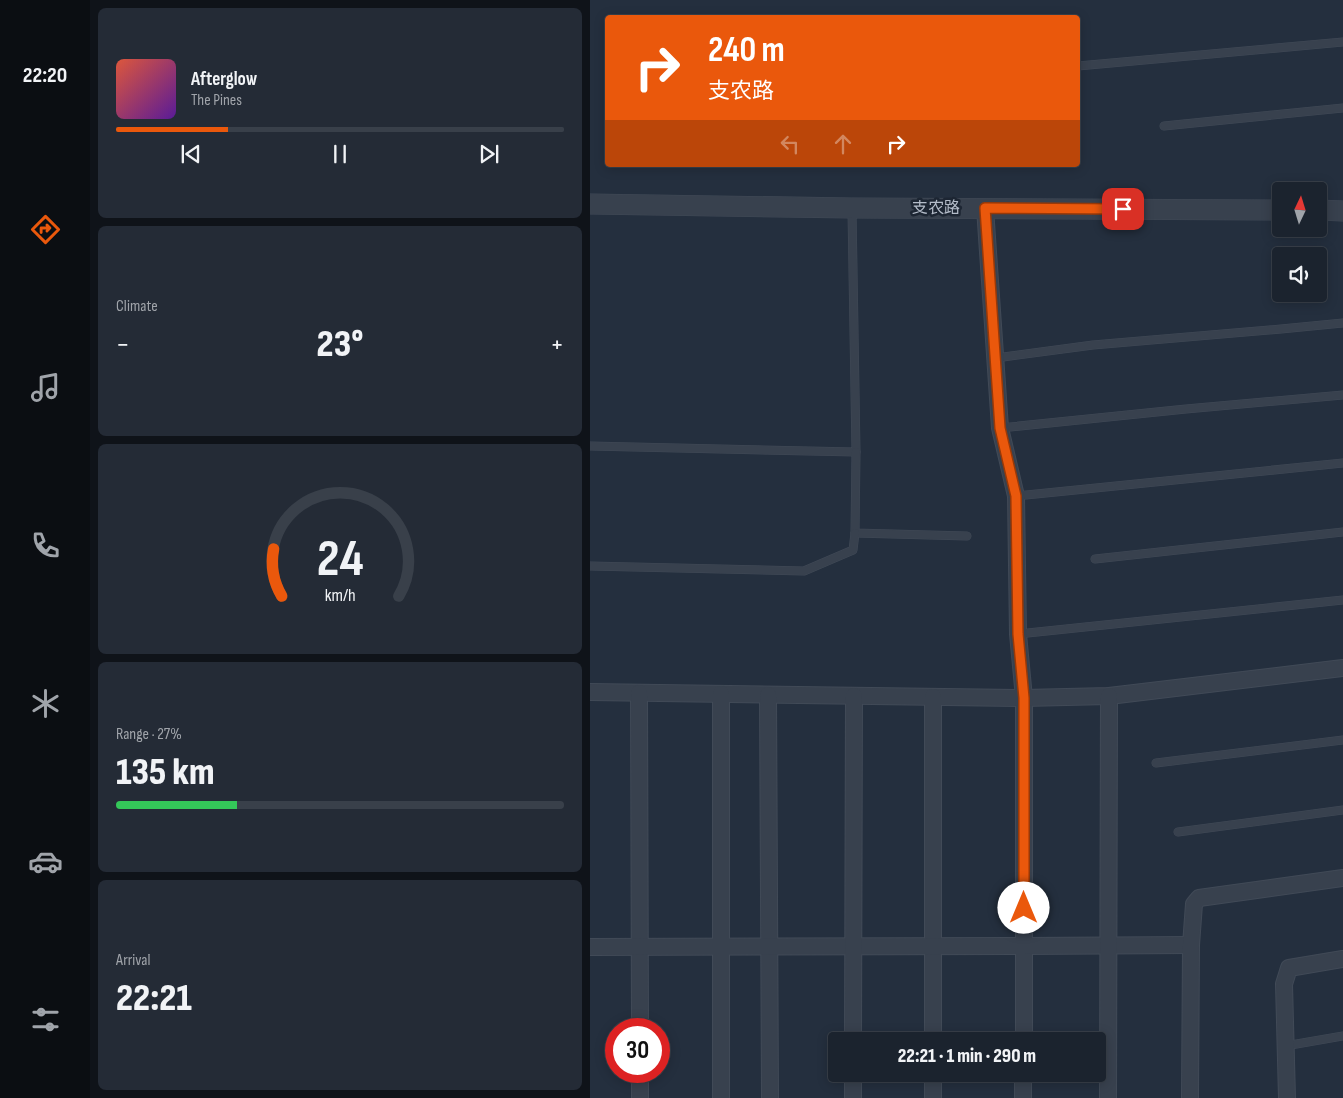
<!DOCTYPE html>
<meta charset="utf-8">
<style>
body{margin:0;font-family:"Sofia Sans Condensed","Noto Sans SC",sans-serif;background:#242b36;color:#f1f3f6;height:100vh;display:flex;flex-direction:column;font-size:19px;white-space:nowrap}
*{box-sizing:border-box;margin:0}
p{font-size:16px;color:#a0a4aa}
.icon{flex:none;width:28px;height:28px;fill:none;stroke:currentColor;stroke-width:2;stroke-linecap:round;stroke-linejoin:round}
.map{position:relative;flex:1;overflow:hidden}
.details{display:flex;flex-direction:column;gap:8px;padding:8px;background:#0f1319;width:500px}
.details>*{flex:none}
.banner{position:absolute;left:15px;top:15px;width:475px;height:152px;border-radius:5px;box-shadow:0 2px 12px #0003,0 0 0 1px #39404a;background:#ea580c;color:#fff;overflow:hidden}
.needle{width:32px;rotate:4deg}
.buttons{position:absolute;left:682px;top:182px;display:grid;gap:10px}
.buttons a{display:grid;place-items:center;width:55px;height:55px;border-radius:5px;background:#1b232e;box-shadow:0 2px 12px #0003,0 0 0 1px #39404a;font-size:25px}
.speed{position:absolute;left:15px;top:1018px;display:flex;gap:10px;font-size:25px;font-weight:700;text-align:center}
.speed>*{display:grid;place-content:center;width:65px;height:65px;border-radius:50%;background:#1b232e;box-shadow:0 2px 12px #0003,0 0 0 1px #39404a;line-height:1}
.speed .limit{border:8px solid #d22;background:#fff;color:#111}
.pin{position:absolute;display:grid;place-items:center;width:42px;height:42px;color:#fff;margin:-21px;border-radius:10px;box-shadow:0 2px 8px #0006}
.me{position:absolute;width:55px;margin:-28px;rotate:0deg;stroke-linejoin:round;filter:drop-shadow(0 0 4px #0008)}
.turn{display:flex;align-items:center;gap:18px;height:105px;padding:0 20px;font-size:22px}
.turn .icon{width:65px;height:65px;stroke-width:2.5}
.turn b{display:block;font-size:35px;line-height:42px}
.lanes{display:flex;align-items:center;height:48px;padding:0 20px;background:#0003;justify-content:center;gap:25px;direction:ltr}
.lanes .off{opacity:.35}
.big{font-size:38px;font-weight:800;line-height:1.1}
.details .tile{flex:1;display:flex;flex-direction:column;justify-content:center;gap:8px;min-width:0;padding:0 18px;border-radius:8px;background:#242b36}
.details .dial{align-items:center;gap:0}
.dial svg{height:130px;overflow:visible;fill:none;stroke:#39404a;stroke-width:7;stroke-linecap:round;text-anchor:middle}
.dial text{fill:#f1f3f6;stroke:none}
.song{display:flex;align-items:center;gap:15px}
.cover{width:60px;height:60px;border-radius:8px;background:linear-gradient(135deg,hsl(10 70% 55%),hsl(270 70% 35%))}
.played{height:5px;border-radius:2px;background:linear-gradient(90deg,#ea580c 25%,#39404a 25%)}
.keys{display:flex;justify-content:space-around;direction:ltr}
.heat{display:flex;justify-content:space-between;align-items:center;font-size:28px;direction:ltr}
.charge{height:8px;border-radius:4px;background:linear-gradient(90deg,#34c759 27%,#39404a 0)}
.trip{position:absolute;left:238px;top:1032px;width:278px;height:50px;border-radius:5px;background:#1b232e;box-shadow:0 2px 12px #0003,0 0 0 1px #39404a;font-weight:800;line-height:50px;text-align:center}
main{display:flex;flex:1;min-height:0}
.dock{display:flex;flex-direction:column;width:90px;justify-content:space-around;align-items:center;background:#0b0e12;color:#a0a4aa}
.dock .icon{width:35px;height:35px}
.dock .on{color:#ea580c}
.dock b{font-size:22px;color:#f1f3f6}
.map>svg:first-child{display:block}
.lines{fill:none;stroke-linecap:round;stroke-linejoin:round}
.service-casing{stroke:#414a57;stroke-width:9}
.minor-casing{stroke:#414a57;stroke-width:18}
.tertiary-casing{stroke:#414a57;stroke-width:21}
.service{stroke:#38414e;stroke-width:8}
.minor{stroke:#38414e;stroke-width:16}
.tertiary{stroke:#38414e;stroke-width:20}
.route-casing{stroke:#983908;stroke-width:12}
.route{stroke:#ea580c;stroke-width:9}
.labels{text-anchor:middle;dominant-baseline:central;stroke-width:5;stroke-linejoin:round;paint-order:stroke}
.street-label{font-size:16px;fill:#b4bcc9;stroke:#1d2633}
</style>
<main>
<nav class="dock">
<b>22:20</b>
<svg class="icon on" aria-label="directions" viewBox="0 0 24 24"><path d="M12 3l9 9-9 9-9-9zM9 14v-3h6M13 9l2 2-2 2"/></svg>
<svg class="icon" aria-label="music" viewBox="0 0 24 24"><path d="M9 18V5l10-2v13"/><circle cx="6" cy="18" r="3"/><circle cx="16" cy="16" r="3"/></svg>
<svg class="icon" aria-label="phone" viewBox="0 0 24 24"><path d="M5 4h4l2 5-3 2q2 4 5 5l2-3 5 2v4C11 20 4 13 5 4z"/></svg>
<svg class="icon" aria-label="climate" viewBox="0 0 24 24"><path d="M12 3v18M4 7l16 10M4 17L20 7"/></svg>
<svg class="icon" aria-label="car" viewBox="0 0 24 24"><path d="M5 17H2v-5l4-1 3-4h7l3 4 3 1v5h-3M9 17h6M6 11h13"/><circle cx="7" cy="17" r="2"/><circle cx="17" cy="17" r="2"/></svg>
<svg class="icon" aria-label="filters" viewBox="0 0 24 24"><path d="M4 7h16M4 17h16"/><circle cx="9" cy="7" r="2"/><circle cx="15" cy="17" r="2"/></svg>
</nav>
<section class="details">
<div class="tile">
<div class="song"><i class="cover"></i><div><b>Afterglow</b><p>The Pines</p></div></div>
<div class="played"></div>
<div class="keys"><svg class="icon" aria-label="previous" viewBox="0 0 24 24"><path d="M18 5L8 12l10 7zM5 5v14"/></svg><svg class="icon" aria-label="pause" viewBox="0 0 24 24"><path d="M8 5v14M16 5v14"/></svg><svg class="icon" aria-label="next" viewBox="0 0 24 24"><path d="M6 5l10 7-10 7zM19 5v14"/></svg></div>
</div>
<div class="tile"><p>Climate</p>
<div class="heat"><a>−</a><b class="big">23°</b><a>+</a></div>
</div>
<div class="tile dial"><svg viewBox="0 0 100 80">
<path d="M14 69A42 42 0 1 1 86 69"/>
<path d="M14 69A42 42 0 0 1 9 40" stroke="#ea580c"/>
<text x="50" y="56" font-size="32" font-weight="700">24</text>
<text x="50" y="72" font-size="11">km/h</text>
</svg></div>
<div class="tile"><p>Range · 27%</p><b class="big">135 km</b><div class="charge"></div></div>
<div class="tile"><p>Arrival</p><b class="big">22:21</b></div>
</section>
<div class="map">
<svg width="753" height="1098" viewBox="0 0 753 1098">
<rect width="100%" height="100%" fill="#242f3e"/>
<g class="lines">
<g class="service-casing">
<g id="service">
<path d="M488,66L753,42"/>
<path d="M574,126L753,108"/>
<path d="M406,358L503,345L691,329L753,323"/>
<path d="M410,428L596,409L753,395"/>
<path d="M0,446L266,452L262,210"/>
<path d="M266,452L265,533L377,536"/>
<path d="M426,496L753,463"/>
<path d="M505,559L753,532"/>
<path d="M0,566L214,571L263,550L265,533"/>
<path d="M428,634L753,600"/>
<path d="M566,763L753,740"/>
<path d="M588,832L753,810"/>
<path d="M695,1046L753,1036"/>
</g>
</g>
<g class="minor-casing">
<g id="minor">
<path d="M395,208L410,428L426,496L428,634L434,698V1041"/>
<path d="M0,692L434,698L519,696L753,668"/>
<path d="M49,693L50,1029"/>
<path d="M178,695L180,1098"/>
<path d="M343,697V1041"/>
<path d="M0,947L434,946L601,945"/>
<path d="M263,1041L264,696"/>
<path d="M50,1098V1071"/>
<path d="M131,1098V694"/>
<path d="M263,1098V1074"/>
<path d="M343,1098V1074"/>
<path d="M433,1098V1074"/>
<path d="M518,1098L519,696"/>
<path d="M600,1098L601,945L604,904L609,898L753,878"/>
<path d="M697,1098L694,984L699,968L753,959"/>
</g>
</g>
<g class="tertiary-casing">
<g id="tertiary">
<path d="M0,204L262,208L691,210"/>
<path d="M729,210L753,211"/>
</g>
</g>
<use href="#service" class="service"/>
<use href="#minor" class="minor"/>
<use href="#tertiary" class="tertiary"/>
</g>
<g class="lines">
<g class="route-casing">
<path id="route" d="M434,908V698L428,634L426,496L410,428L395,208L533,209"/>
</g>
<use href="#route" class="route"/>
</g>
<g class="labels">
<g class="street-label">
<text x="346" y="208">支农路</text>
</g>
</g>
</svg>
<div class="buttons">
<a><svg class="needle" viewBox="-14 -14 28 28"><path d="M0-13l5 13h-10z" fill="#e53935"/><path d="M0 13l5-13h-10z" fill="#a0a4aa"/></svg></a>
<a><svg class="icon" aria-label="sound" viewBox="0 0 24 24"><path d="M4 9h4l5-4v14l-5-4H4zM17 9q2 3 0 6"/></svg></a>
</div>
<div class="speed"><div class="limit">30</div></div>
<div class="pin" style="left:533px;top:209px;background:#d93025"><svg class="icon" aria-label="arrive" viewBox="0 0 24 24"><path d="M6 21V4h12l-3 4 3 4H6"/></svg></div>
<svg class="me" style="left:434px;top:908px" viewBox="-20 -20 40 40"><circle r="19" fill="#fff"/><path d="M0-13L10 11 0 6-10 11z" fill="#ea580c"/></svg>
<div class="trip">22:21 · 1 min · 290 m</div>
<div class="banner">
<div class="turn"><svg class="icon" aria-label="right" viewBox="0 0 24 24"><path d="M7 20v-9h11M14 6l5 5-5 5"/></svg><div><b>240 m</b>支农路</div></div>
<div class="lanes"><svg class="icon off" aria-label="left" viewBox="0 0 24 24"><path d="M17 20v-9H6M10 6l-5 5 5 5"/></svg><svg class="icon off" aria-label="ahead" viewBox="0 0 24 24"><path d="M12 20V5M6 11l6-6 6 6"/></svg><svg class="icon" aria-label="right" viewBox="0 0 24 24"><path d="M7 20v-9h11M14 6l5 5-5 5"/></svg></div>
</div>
</div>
</main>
